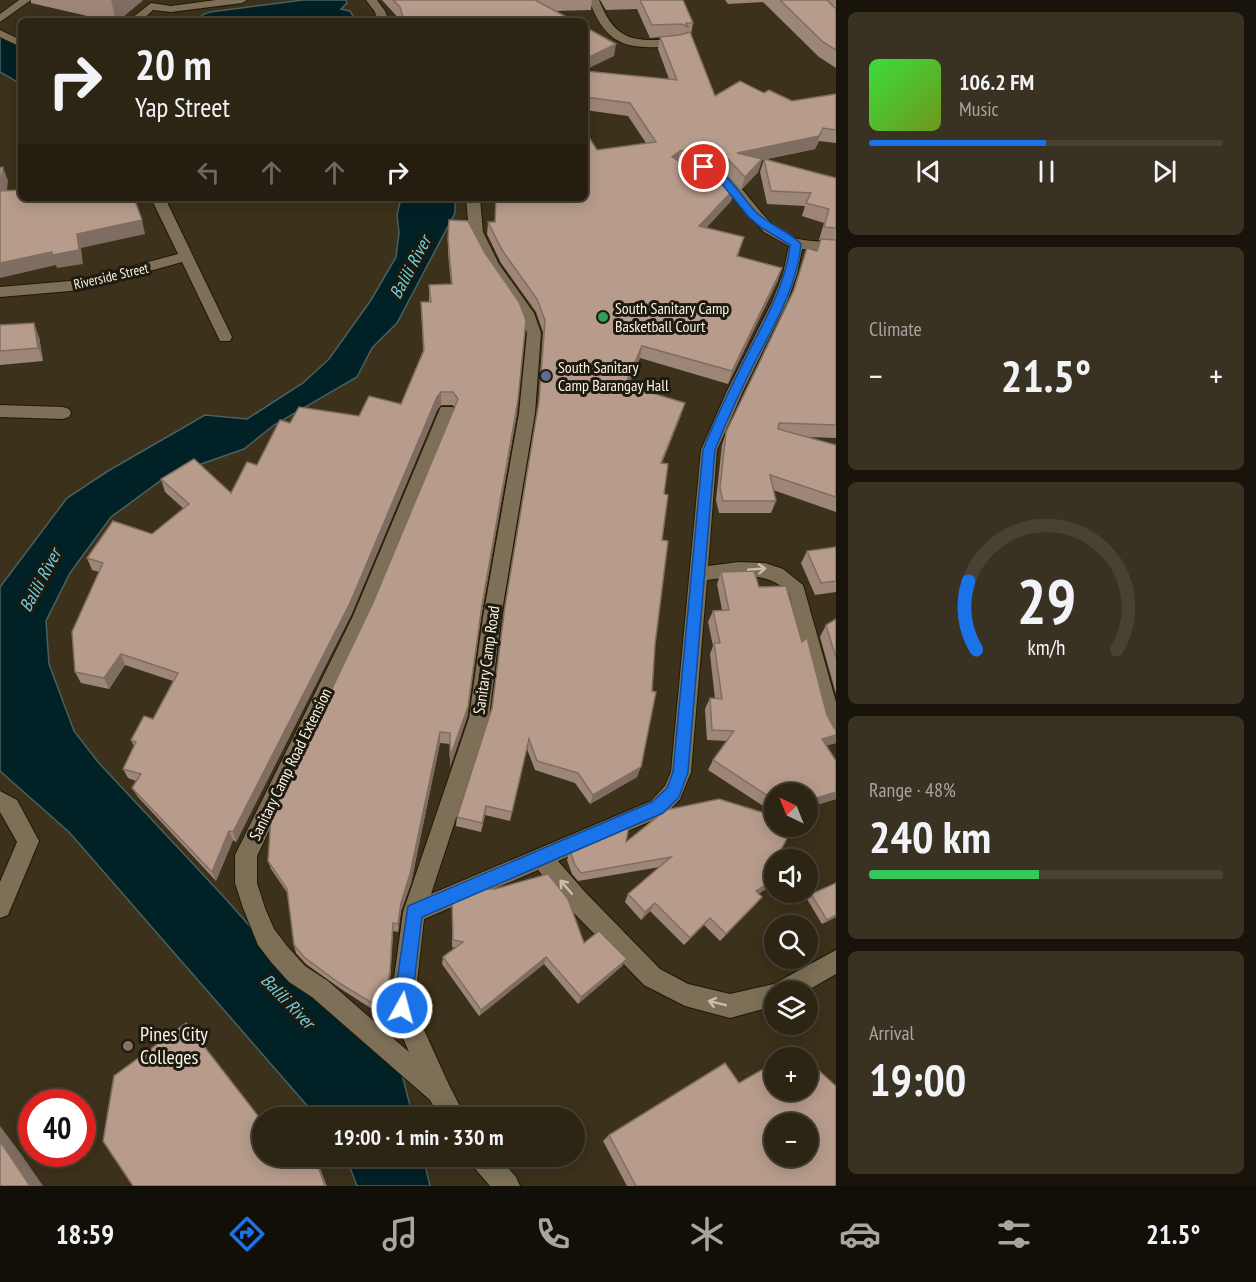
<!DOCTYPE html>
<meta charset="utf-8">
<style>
body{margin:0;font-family:"PT Sans Narrow",sans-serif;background:#393122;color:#f1f3f6;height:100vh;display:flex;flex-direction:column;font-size:22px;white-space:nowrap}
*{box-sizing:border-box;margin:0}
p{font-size:20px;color:#a7a5a0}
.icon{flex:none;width:33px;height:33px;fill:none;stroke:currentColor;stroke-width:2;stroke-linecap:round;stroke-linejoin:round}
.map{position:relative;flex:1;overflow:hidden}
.sheet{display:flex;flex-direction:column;gap:12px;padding:12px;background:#19140b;width:420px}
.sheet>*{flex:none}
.guide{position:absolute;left:18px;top:18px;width:570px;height:183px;border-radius:9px;box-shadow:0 3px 15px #0003,0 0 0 2px #484234;background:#2d2514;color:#f1f3f6;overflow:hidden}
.needle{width:39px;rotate:317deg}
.buttons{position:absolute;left:764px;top:783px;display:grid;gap:12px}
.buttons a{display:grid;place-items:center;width:54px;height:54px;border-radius:50%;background:#2d2514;box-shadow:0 3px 15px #0003,0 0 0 2px #484234;font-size:30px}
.speed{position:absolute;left:18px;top:1089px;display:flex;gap:12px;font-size:30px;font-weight:700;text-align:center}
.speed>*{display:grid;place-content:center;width:78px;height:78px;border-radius:50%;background:#2d2514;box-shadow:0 3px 15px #0003,0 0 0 2px #484234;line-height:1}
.speed .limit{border:9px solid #d22;background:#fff;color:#111}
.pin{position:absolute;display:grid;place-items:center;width:51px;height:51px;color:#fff;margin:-26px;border:3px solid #fff;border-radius:50%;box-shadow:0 2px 6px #0007}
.me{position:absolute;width:66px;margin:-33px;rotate:7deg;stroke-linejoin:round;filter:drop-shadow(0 0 4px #0008)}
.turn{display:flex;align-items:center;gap:21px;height:126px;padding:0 18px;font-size:27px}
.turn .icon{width:78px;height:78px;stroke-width:2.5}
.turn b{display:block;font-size:42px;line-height:51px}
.lanes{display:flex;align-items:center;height:57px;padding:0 18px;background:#0003;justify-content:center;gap:30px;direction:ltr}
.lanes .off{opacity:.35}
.big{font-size:45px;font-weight:700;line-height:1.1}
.sheet .card{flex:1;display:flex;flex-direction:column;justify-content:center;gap:9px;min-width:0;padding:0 21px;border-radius:9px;background:#393122}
.sheet .dial{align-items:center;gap:0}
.dial svg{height:156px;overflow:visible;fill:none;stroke:#484234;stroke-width:7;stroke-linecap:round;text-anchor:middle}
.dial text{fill:#f1f3f6;stroke:none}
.song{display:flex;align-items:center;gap:18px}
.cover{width:72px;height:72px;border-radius:9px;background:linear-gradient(135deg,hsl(120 70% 55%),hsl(80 70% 35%))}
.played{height:6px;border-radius:3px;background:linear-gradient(90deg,#1a73e8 50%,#484234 50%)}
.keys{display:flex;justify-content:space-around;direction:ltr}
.heat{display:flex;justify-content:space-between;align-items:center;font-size:33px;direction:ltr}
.charge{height:9px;border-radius:4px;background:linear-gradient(90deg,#34c759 48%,#484234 0)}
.trip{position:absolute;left:252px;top:1107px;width:333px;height:60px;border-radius:30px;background:#2d2514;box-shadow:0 3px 15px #0003,0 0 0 2px #484234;font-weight:700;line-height:60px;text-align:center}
.dock{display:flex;height:96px;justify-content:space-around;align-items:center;background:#120f08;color:#a7a5a0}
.dock .icon{width:42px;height:42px}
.dock .selected{color:#1a73e8}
.dock b{font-size:27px;color:#f1f3f6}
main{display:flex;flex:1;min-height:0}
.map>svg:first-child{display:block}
.water{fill:#002126;stroke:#4b605f;stroke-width:1.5}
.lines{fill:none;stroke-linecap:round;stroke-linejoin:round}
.minor-casing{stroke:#231803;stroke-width:2}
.minor{fill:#7d7057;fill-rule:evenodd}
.wall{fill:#9d8678}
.shaded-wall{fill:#806d61}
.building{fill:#b79c8b;stroke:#806d61;stroke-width:1.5;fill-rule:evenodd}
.oneway{stroke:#c8bfac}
.route{fill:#1a73e8;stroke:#114b97;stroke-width:1.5}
.leisure-dot{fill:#2e9e5b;stroke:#1f1a10;stroke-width:2}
.service-dot{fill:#5c6f8a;stroke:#1f1a10;stroke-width:2}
.education-dot{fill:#8d6e63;stroke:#1f1a10;stroke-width:2}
.labels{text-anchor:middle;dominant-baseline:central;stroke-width:6;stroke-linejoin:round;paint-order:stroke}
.far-street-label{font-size:14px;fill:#faf3e5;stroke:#1f1a10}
.poi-label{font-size:16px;fill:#faf3e5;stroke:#1f1a10;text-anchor:start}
.street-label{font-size:16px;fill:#faf3e5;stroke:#1f1a10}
.water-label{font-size:18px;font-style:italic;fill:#6dd1e1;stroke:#1f1a10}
.near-poi-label{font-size:20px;fill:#faf3e5;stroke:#1f1a10;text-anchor:start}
</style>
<main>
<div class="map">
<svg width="836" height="1186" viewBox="0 0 836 1186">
<rect width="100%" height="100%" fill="#3c311a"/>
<g class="water">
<path d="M303,0H346L347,3L341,9L350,11L353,16L346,21L199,20L202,15L210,12Z"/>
<path d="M0,36L21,47V84L0,72Z"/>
<path d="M401,198H455V213L397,323L372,348L357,377L274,425L244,449L167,476L111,517L70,573L46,621L49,664L74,731L98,762L224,897L310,994L400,1067L413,1117H317L69,832L0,771V587L67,498L108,471L205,415L247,419L303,383L329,359L371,300L396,257L399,233L397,215Z"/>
<path d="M346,1157H423L430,1186H357Z"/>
</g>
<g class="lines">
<g class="minor-casing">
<g id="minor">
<path d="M19,0H31L0,22V14Z"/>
<path d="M216,0H247L242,3L171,12L153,10L141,21H128L151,3L171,6Z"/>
<path d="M366,0H377L385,11L389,21H377L375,12Z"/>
<path d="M589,0H599C617,45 637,41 680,39L686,42C679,47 668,46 659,47C618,49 603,37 589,0Z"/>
<path d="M0,30L21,40V47L0,37Z"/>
<path d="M717,169C738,174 761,221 785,234C801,243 818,240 836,243V251L802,249L797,274L787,302L743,391L717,450L708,566L739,562L765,563L783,569L803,585L836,702V740L829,737L822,724L789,593C766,569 737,577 707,580L691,772L680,799L665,815L558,861L585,892L660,969L688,984L730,994L774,984L836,950V974L805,992H774V1006L730,1018L685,1006L644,985L569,908L538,870L424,919L414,1008L449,1085L466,1118H440L430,1100L312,997L289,982L271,962L258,945L243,908L235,883V855L353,616L439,411L441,407H453L455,411L371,616L257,856V883L265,908L274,929L287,946L305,966L328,981L409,1052L390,1008L403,912L469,718L483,617L519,413L527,333L520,314L486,265L469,232L466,198H480L483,232L499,264L534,313L541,333L535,413L501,617L489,718L431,894L651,801L665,786L671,772L701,450L727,391L772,302L783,274L789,246L764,232L711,173Z"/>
<path d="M151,198H165L232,337L230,341H220L182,262L82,290L0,297V287L82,280L178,254Z"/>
<path d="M0,405L63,407L69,409L71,413L69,417L63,419L0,417Z"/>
<path d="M0,791L17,800L39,841L8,915L0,918V882L17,842L0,812Z"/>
<path d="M469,1156H498L516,1177L520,1186H490L472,1165Z"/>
</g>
</g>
<use href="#minor" class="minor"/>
</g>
<g class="wall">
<path d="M31,0H143L118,21H109L31,3Z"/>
<path d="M382,0H592L591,10L555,11L574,21H401Z"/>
<path d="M600,0H683L693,23L691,34L715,96L764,93L792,101L836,94V143L819,141L815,149L762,160L758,172L741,190L722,169L714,165L734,189L731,201L706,228L740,250L738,256L778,280L728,384L640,358L628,386L685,403L681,415L662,463L664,494L662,540L637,777L590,804L575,783L535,770L527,749L510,821L485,815L481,832L456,826L457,817L492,708L538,409L543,332L536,312L501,263L487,234L488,222H494L597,150L646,143L628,116L585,110V71L669,79L658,49L660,37L650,38L637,9L606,10Z"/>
<path d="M725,0H836V68L819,57L763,2L728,4Z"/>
<path d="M764,159L836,178V438L806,437L836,445V512L773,490L776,501L771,513H719L716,500L722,445L726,432L792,294L807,248L816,251L820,240H819L824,223L802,216L805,206L767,204L760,172Z"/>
<path d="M449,220L517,413L481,617L467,717L450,767V744L440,743L411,883L401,911L398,932L393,931L390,980L383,1016L341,989L306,964L296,953L294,945L288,894L271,869L268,861L454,407L453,405H441L437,410L351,615L236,842L233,840L216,881L138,797L132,788L136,781L128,778L123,769L134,746L131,740L153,719L173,681L125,665L109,689L81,683L75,672L99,572L92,570L87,558L152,534L184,509L165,492L161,479L231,493L257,465L290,423L359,416L401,404L423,351L421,302H429V285L451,284L448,253Z"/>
<path d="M0,325L39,337L43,361L0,365Z"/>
<path d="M836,547V592L815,595L801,563L807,551Z"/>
<path d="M721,572L759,587L802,642L827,715L834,728L836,729V743L826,745L836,799L807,808V794H774V813L708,770L713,760L727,741L707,740L705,709L710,698L715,699L710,654L713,646L708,622L713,611L722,610L717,584Z"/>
<path d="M836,619V694L820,637L826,625Z"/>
<path d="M626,842L781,850L774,884L758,894L755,905L720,941L704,925L684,945L650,911L641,920L625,902L628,894L660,867L578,881L572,874L567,860L570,851Z"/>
<path d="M811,894L836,917L822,924L807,899Z"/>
<path d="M452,902L584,943L627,959L622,966L578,1004L544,964L479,1016L442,964L443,957L455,948L452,947Z"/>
<path d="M739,1083L836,1186H627L603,1141L609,1135Z"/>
</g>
<g class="shaded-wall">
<path d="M111,0H143L118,21H116Z"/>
<path d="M616,44L614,56L585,70V59Z"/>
<path d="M823,128L815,149L762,160L758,172L741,190L745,177L761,160L733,165L737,153Z"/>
<path d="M680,151L677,164L672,157Z"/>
<path d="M3,167L8,181L5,205L0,192Z"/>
<path d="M734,189L731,201L696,239L699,226Z"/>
<path d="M142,220L145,234L81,248L83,264L57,268L56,265L0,278V263L77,234Z"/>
<path d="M782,268L778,280L728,384L732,371Z"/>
<path d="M34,323L39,337L43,361L38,348Z"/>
<path d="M642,346L640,358L623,398L625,385Z"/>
<path d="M441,392V405L437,410L351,615L236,842L233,832L437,397Z"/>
<path d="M518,400L517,413L481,617L467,717L450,767V757L482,605Z"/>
<path d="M685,403L681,415L657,475L661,463Z"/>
<path d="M121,654L125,665L109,689L104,678Z"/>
<path d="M440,732V743L411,883L401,911L398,932V924L401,903Z"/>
<path d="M836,735V743L815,749L822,739Z"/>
<path d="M641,767L637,777L590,804L593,795Z"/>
<path d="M836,792V799L807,808V801Z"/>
<path d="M486,806L485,815L481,832L482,823Z"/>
<path d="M229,831L233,840L216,881L212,872Z"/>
<path d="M774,880V884L749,899L756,891Z"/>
<path d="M762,897L755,905L720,941L726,934Z"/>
<path d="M655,903L650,911L641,920L645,912Z"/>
<path d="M836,915V917L822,924L827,920Z"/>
<path d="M393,923V931L390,980L383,1016L382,1009Z"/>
<path d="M546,957L544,964L479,1016L481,1010Z"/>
<path d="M627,959L622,966L578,1004L581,997Z"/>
<path d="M0,1126L21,1154L43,1186H30L0,1142Z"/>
<path d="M315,1158L318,1163L327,1186H325Z"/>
</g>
<g class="building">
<path d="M393,0H535L574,21H404L400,7Z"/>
<path d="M640,0H683L693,23H686L688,27L682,24L652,25Z"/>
<path d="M780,0H827L836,9V50L823,42Z"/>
<path d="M585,27L616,44L585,59Z"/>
<path d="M690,32L715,96L740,81L764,93L769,90L792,101L836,94V130L823,128L819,136L737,153L762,159L745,177L725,156L708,148L680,151L672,157L682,163L703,161L712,163L734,189L699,226L744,237L737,256L782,268L732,371L642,346L625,385L685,403L661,463L668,464L664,494L668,495L662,540L668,541L655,645L652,691L656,692L641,767L593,795L578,773L537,761L529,739L512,812L486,806L482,823L457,817L492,708L505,606L539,401L545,320L537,299L502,250L488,222H495L496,198H585V131L597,150L656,142L630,103L585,97V71L677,80L660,37L680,35Z"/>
<path d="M764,159L836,178V228L824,227L829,209L806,203L811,193L771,191Z"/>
<path d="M3,167L0,190V168Z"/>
<path d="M21,190V198H134L142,220L77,234L79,250L52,255V252L0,263V191Z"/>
<path d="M449,220L468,221L485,253L519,302L526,320L518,400L482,605L468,707L450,757V733L440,732L410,874L401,903L398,924L393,923L390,973L382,1009L339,983L304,957L294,945L287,889L268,861L271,816L372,605L458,399L453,392H441L437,397L350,603L233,832L229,831L212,872L132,788L141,774L123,769L136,742L131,740L144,716L153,719L178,673L121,654L104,678L75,672L72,632L103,563L87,558L113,521L152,534L189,504L161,479L194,459L231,493L247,462L257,465L280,420L290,423L299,407L359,416L369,396L401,404L424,350L421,302H431L429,285L452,284L448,239Z"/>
<path d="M821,239L836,240V425L779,423L778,429L836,445V497L770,475L776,501H723L720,488L726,432L794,290L807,248L817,251Z"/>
<path d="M34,323L38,348L0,351V325Z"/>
<path d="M836,547V581L821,583L807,551Z"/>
<path d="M754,571L759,587L786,586L802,642L807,638L827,715L834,728L836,729V735L822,739L836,761V792L807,801V794H774V800L713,760L734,731L712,730L710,698L722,699L714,643H720L713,611L729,610L721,572Z"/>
<path d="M836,619V658L826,625Z"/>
<path d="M719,799L774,816V826H793L781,850L789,860H774V880L756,891L762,897L726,934L710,918L690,938L655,903L645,912L628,894L671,857L581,873L575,865L570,851L629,826L626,842L666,810Z"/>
<path d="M548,874L568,899L584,943L599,931L627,959L581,997L546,957L481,1010L443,957L463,942L453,940L452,902L481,889H495Z"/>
<path d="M836,883V915L827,920L811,894Z"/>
<path d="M186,1023L262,1121V1156H290L298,1167L315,1158L325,1186H133L103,1141L114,1076Z"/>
<path d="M797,1050L805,1058H784Z"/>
<path d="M807,1060L836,1086V1186H636L609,1135L725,1063L739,1083L774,1063V1090H807ZM774,1124H807V1156H774Z"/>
<path d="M0,1142L4,1147L30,1186H0Z"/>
</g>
<defs><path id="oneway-shaft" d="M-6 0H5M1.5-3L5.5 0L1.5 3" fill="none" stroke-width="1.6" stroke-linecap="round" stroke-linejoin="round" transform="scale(1.5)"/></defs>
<g class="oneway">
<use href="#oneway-shaft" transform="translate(757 569) rotate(-4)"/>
<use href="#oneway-shaft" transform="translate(566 887) rotate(-131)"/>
<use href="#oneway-shaft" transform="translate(717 1003) rotate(-166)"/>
</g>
<path class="route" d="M704,164C729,171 738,193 755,211C768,225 788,230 801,244C797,285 777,320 758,356C742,387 728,417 715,450L688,772L679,797L663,813L422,917L411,1008L408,1015L402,1017L396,1015L393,1008L408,906L652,802L667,788L673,772L703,450C716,416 732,385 748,353C766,318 786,284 790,245L759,226L748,216L717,178L699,167Z"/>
<circle class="leisure-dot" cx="603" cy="317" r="6"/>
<circle class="service-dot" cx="546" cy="376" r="6"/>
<circle class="education-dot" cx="128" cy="1046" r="6"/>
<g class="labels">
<g class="far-street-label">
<text transform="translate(111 276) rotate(-13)">Riverside Street</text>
</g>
<g class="poi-label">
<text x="615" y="308">South Sanitary Camp<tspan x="615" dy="18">Basketball Court</tspan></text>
<text x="558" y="367">South Sanitary<tspan x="558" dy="18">Camp Barangay Hall</tspan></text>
</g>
<g class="street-label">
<text transform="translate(486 660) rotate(-82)">Sanitary Camp Road</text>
<text transform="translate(290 764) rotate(-64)">Sanitary Camp Road Extension</text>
</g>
<g class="water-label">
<text transform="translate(410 267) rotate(-62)">Balili River</text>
<text transform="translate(40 580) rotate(-62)">Balili River</text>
<text transform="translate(288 1001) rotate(46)">Balili River</text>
</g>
<g class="near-poi-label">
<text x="140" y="1034">Pines City<tspan x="140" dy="23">Colleges</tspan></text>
</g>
</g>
</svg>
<div class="buttons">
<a><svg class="needle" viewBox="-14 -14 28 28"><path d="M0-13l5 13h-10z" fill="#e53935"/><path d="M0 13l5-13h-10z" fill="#a7a5a0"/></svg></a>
<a><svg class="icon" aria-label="sound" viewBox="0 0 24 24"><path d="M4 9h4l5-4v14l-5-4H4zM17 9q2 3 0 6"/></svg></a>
<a><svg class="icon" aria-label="search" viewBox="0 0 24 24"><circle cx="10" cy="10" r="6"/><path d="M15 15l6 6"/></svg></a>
<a><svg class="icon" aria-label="layers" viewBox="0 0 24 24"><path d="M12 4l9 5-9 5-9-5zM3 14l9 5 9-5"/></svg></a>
<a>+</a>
<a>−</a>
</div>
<div class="speed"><div class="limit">40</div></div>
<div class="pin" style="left:704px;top:167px;background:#d93025"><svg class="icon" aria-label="arrive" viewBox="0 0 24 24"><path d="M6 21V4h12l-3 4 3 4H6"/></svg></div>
<svg class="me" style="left:402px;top:1008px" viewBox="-20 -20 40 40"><circle r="17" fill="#1a73e8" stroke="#fff" stroke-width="3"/><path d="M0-11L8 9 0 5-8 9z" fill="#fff"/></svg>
<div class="trip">19:00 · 1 min · 330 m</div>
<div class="guide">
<div class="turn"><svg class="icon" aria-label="right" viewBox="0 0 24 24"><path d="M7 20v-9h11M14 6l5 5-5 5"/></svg><div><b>20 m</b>Yap Street</div></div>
<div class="lanes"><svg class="icon off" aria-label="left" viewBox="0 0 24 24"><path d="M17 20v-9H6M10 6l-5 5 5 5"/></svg><svg class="icon off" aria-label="ahead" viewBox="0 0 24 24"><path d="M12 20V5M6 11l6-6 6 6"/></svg><svg class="icon off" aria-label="ahead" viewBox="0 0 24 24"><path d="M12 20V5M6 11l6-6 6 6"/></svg><svg class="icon" aria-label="right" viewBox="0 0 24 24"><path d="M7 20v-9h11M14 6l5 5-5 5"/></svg></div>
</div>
</div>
<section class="sheet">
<div class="card">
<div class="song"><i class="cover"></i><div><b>106.2 FM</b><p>Music</p></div></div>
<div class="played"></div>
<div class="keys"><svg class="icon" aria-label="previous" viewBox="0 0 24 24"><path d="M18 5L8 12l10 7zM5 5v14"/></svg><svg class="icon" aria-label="pause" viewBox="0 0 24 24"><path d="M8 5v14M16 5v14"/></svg><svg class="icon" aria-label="next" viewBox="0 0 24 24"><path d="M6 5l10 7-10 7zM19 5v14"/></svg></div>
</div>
<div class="card"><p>Climate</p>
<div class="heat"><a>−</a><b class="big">21.5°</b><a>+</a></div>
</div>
<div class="card dial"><svg viewBox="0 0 100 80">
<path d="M14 69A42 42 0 1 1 86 69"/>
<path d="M14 69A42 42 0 0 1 10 34" stroke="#1a73e8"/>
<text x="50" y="56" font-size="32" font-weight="700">29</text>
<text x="50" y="72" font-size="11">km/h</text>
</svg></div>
<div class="card"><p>Range · 48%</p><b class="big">240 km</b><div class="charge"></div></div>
<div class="card"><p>Arrival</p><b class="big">19:00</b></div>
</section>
</main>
<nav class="dock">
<b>18:59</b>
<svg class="icon selected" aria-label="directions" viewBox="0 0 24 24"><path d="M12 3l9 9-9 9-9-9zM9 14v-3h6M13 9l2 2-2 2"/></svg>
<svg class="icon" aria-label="music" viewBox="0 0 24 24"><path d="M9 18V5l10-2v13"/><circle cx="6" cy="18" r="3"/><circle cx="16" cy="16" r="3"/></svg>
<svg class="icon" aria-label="phone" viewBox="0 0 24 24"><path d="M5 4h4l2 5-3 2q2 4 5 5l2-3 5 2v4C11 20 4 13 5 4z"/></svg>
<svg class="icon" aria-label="climate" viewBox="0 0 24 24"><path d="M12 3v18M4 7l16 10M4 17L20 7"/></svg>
<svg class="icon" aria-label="car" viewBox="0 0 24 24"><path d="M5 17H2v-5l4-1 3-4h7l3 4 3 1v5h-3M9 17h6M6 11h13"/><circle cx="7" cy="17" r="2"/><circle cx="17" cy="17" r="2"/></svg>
<svg class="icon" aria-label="filters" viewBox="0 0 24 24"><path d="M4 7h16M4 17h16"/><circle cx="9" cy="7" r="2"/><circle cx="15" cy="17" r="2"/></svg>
<b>21.5°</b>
</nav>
